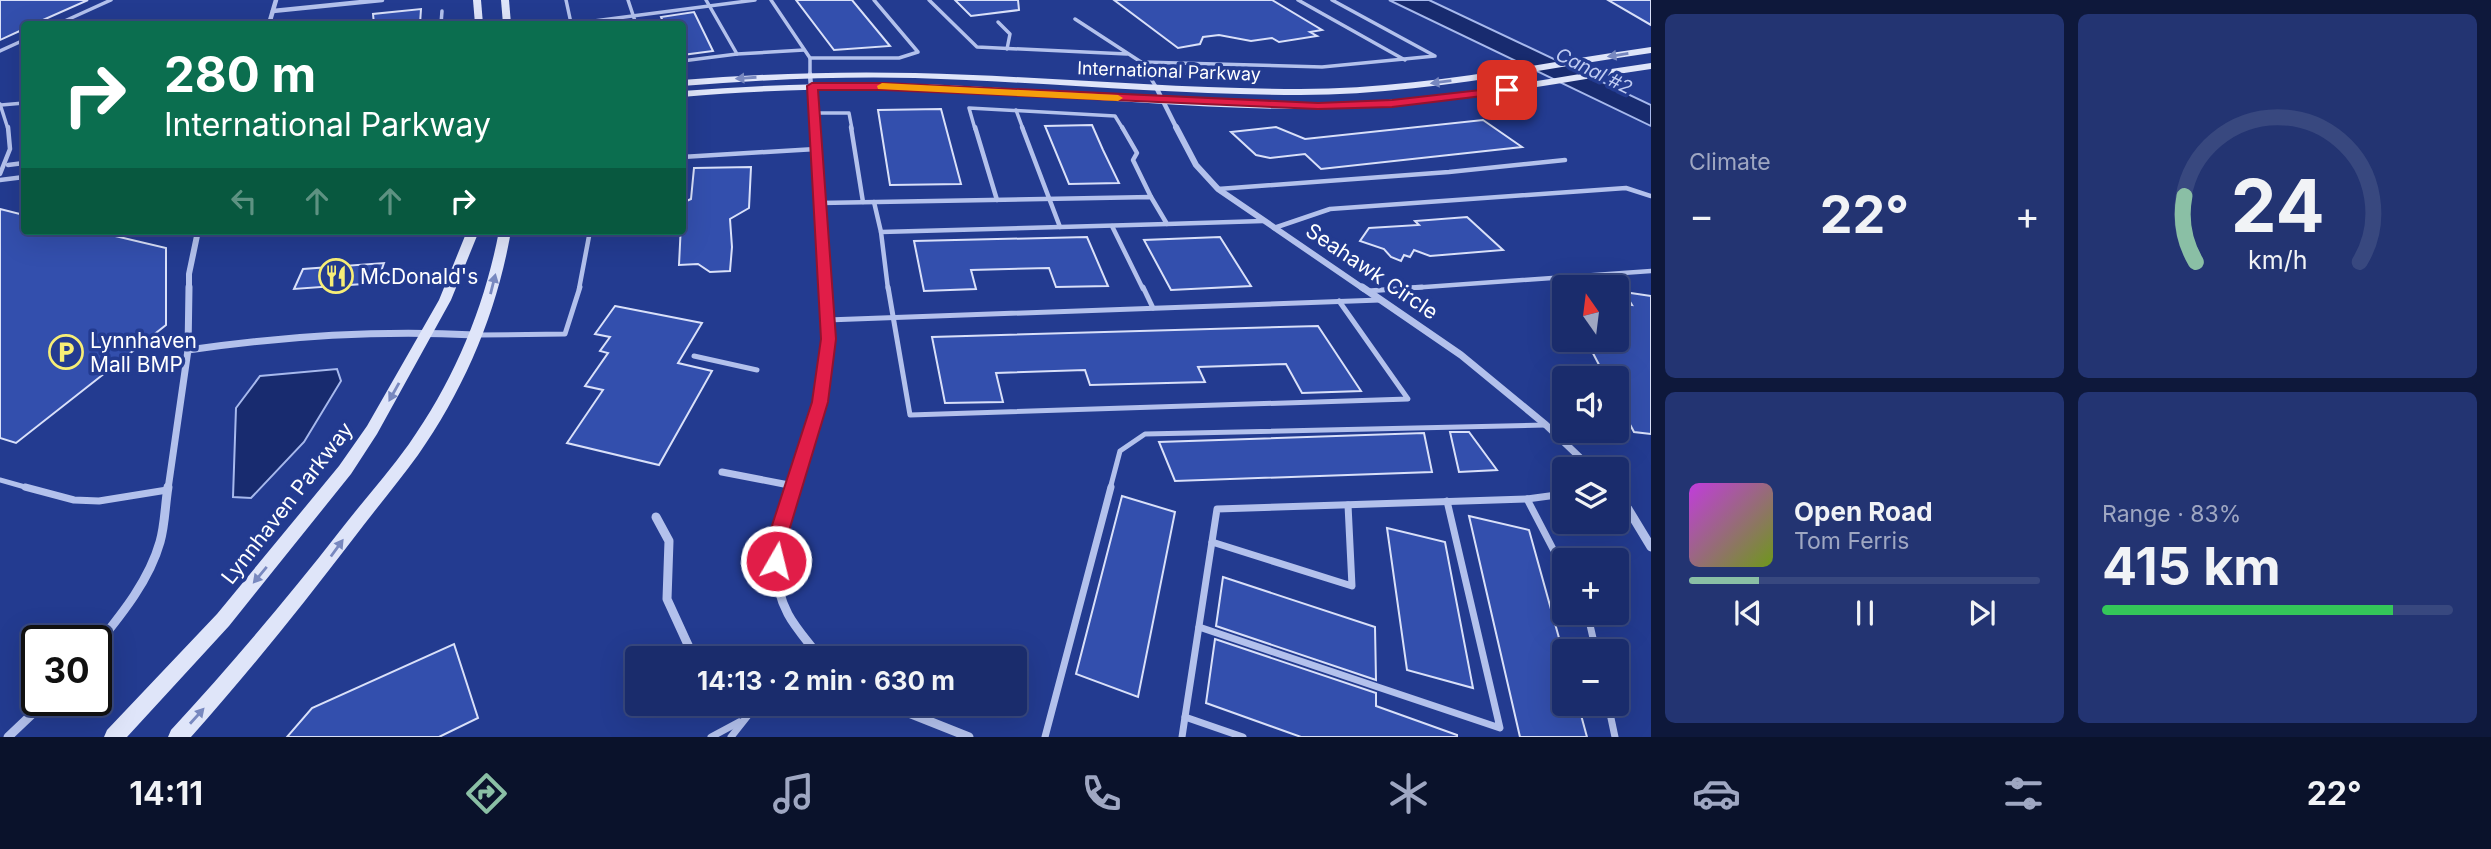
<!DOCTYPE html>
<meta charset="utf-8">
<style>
body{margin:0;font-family:Inter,sans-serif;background:#233472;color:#f1f3f6;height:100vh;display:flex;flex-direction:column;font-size:26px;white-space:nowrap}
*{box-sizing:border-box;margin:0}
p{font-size:23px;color:#9fa7c2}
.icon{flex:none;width:38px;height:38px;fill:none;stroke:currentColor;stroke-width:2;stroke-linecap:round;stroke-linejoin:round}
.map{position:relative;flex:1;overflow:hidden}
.drawer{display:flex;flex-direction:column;gap:14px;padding:14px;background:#0e183b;width:840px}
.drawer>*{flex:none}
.guide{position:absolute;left:21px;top:21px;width:665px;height:214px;border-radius:7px;box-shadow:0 7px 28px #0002,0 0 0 2px #38487f;background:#0b6e4f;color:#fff;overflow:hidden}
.needle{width:46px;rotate:346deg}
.controls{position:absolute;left:1552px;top:275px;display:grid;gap:14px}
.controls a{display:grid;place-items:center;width:77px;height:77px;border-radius:7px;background:#1a2c6c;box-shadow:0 7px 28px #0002,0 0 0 2px #38487f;font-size:35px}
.speed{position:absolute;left:21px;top:625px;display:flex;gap:14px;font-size:35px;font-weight:700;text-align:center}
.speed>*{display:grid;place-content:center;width:91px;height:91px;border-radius:50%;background:#1a2c6c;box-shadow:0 7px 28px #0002,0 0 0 2px #38487f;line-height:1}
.speed .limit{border:4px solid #111;border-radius:10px;background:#fff;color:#111}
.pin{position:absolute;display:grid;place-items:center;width:60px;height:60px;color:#fff;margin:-30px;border-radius:14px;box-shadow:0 4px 10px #0006}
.me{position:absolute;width:77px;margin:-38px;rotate:8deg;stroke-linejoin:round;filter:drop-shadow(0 0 5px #0008)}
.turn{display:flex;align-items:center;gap:24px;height:147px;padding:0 28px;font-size:32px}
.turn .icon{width:91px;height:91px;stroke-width:2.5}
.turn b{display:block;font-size:49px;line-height:60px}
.lanes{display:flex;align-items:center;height:66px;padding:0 28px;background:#0003;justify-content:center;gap:35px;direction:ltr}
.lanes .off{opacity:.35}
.big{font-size:52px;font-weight:700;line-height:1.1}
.drawer .tile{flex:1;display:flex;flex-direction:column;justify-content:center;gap:10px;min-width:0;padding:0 24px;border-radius:10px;background:#233472}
.drawer .dial{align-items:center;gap:0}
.dial svg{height:182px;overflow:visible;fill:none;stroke:#38487f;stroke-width:7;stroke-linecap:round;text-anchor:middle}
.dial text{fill:#f1f3f6;stroke:none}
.song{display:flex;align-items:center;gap:21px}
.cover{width:84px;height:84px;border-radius:10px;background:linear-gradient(135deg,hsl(290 70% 55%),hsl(80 70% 35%))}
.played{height:7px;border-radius:4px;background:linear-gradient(90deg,#8abfa5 20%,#38487f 20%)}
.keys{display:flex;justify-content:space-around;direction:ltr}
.heat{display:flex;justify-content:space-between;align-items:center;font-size:38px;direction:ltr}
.charge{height:10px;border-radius:5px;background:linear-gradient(90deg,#34c759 83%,#38487f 0)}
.drawer .tiles{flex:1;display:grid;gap:14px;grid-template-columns:repeat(2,1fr)}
.trip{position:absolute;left:625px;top:646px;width:402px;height:70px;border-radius:7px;background:#1a2c6c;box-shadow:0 7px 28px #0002,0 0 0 2px #38487f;font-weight:700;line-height:70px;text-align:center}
.tabs{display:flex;height:112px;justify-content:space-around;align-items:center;background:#0a122b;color:#9fa7c2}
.tabs .icon{width:49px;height:49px}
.tabs .current{color:#8abfa5}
.tabs b{font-size:32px;color:#f1f3f6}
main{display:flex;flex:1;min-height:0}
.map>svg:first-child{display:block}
.water{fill:#182b6f;stroke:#a7b9ed;stroke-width:2}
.building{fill:#334fad;stroke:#d9e0f9;stroke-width:2}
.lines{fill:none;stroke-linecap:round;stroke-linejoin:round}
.service-far3{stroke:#b3c1ec;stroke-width:3.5}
.service-far2{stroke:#b3c1ec;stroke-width:4.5}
.service-far1{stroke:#b3c1ec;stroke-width:5}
.service{stroke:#b3c1ec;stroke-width:7}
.minor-far3{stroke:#b3c1ec;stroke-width:4.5}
.minor-far2{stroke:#b3c1ec;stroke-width:6}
.minor-far1{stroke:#b3c1ec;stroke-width:7}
.minor{stroke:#b3c1ec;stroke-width:9}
.secondary{fill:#dfe5f9;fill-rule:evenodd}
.oneway{fill:#7888bf}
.route{fill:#e11d48;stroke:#92132f;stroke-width:2}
.slow{fill:#f59e0b}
.labels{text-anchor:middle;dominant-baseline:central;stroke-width:7;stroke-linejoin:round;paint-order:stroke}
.far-street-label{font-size:18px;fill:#fff;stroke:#233b90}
.far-water-label{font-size:19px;font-style:italic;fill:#c0ccf3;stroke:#233b90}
.street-label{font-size:21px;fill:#fff;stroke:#233b90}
.poi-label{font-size:21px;fill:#fff;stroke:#233b90;text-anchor:start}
</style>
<main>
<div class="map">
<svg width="1651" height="737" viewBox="0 0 1651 737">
<rect width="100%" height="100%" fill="#233b90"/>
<g class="water">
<path d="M1389,0H1429L1651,105V126Z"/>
<path d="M337,369L341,381L304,442L251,498L233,497L236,408L260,376Z"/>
</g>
<g class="building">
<path d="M0,0H88L34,24H24V29L0,40Z"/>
<path d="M796,0H852L890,46L834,50Z"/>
<path d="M955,0H1018L1019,10L971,16Z"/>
<path d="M1114,0H1272L1322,30L1310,32L1317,36L1279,42L1272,38L1251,41L1219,35L1203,37L1200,44L1178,48Z"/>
<path d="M1608,0H1651V25Z"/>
<path d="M421,9L420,24H374L373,14Z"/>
<path d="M694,12L713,51L682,55V24H664L661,17Z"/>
<path d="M941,109L961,184L890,185L878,110Z"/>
<path d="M1483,120L1522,147L1321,169L1305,154L1270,158L1256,155L1231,132L1276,127L1305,139Z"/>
<path d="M1092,125L1103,150L1119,183L1069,184L1045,126Z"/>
<path d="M751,167L749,208L730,219L732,247L730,271L710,272L698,264L679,265L682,203L691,199L694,168Z"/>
<path d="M0,209L24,215V231H94L166,248V325L16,443L0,438Z"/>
<path d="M1467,217L1503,250L1430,256L1414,250L1410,257L1404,255L1401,261L1391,257L1384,249L1360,241L1369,228L1419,225L1415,221Z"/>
<path d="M1087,237L1108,286L1056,287L1049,268L971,270L976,289L924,291L914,241Z"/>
<path d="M1220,237L1251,286L1171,290L1144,240Z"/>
<path d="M384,263L377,283L294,289L303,269Z"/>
<path d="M1624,292L1651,296V434L1634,432L1617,400V378H1606L1586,340H1617V303L1632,305Z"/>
<path d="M615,306L702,323L678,363L712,371L659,465L567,443L603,390L585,386L608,353L600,351L610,337L595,334Z"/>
<path d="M1318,326L1361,391L1302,393L1286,364L1198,367L1205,382L1090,385L1085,370L996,373L1003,402L945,403L932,337Z"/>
<path d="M1450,432H1469L1497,470L1459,472Z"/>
<path d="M1424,433L1432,472L1175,481L1159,442Z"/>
<path d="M1122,496L1175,512L1138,697L1076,674Z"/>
<path d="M1469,516L1529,530L1564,656V704H1578L1587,737H1520Z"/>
<path d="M1387,528L1445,542L1473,688L1407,670Z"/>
<path d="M1223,577L1375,627L1376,680L1216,626Z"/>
<path d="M1215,639L1376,693V706L1457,735V737H1301L1206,703Z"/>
<path d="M454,644L478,718L439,737H287L312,708Z"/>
</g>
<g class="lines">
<g class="service-far3">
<path d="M566,0L571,23"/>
<path d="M628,0L636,24"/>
<path d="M706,0L737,54L804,50"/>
<path d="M771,0L810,58V74"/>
<path d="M929,0L977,47L1127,54"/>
<path d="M1298,0L1405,60"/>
<path d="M1075,19L1141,62L1322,67L1435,56L1332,0"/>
<path d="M998,22L1010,34L1007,49"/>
<path d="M58,24L111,0"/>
<path d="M441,24L442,11"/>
<path d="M571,24L755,0"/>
<path d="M0,51L24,40"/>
<path d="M810,58H899L918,52L874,0"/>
<path d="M682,61L737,54"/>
<path d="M1141,62L1156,87"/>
<path d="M0,104L8,129"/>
<path d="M1,105L24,103"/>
<path d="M1016,110L1023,129"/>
<path d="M814,113H849L852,129"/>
<path d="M975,129L969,108L1115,116L1123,129"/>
</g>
<g class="service-far2">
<path d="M851,127L863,202"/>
<path d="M975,127L997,200"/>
<path d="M1022,127L1060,227"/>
<path d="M1122,127L1137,153L1133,160L1151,197"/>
<path d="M682,157L816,149"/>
<path d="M8,165L24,163"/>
<path d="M0,174L10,149L8,127"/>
<path d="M0,180L24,177"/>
<path d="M1218,189L1449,172L1565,160"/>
<path d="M874,202L881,232"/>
<path d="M820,203L1151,197L1167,224L1263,221"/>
<path d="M1112,226L1143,289"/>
<path d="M1274,228L1330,209L1626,188L1651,196"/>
<path d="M579,289L590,231"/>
<path d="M888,289L881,232L1167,224"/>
<path d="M1397,289L1651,271"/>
</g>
<g class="service-far1">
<path d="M888,287L910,415L1408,399L1339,301"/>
<path d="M1143,287L1153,308"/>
<path d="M1368,291L1422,287"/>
<path d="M827,320L1380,300"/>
<path d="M478,335L565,334L580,287"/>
<path d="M694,356L757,370"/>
<path d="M0,480L32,489"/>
<path d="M1110,489L1120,451L1145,434L1546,425"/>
</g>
<g class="service">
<path d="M25,487L74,500L99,501L167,490"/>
<path d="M1527,499L1564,570"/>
<path d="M1212,542L1352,586L1348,505"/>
<path d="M1587,612L1596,651"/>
<path d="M1199,627L1500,728L1447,501"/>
<path d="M805,658L814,650"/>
<path d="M1608,704L1615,737"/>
<path d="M711,737L739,722"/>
<path d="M731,737L757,704"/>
<path d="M1045,737L1111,487"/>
<path d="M1182,737L1185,717"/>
<path d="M1243,737L1185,717L1217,509L1527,499L1564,494"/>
</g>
<g class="minor-far3">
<path d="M273,11L382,0"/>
<path d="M269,24L276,0"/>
<path d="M810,74L814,129"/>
<path d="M1156,87L1177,129"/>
</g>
<g class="minor-far2">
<path d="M814,127L825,289"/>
<path d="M1176,127L1196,165L1218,189L1364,289"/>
<path d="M189,289V274L198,231"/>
</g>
<g class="minor-far1">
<path d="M1362,287L1461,355L1546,425L1592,469"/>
<path d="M188,350C284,336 378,330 475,335"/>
<path d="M722,472L794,486"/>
<path d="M168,489L188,350L189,287"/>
<path d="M793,489L820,402L828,339L824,287"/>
</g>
<g class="minor">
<path d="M794,487C781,529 765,571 788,614C796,629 810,644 820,658"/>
<path d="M1617,497L1628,509L1651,547"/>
<path d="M656,517L669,541L667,599L694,658"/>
<path d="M96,646C121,615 149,581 160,542C165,525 165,505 168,487"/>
<path d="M886,704L969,737"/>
<path d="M8,737L47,700"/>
</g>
<g class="secondary">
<path d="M473,0H481L483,24H475Z"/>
<path d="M501,0H509L511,24H503Z"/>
<path d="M1651,47V53C1535,70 1418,95 1300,95C1171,95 1043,82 915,78C837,76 760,80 682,86V80C760,74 837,71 915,73C1043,76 1171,89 1300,89C1418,89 1535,64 1651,47Z"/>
<path d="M1651,63V69C1542,85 1432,108 1321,109C1187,110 1054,94 920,90C840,88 762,90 682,97V91C762,85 840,82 920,84C1054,89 1187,104 1321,103C1432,102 1541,79 1651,63Z"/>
<path d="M467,231H479L451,300L377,434L351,474L229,626L127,737H104L107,730L217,614L339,466L367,426L439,300Z"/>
<path d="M499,231H511C497,312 465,388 418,455C397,484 374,511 353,539C301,607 248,673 191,737H168L171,730C230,666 286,600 339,532C362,502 387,475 409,444C454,380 484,309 499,231Z"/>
</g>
</g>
<defs><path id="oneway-solid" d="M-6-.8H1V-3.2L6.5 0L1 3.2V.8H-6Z" transform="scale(1.75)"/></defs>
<g class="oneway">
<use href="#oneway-solid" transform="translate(1618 55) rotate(171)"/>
<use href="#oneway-solid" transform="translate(746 78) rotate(176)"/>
<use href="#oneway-solid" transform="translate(1441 82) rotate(173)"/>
<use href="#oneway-solid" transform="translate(493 284) rotate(-76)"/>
<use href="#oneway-solid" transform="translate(394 392) rotate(119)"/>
<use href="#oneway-solid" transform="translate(337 548) rotate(-54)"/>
<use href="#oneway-solid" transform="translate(260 575) rotate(130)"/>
<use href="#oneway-solid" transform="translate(197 716) rotate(-48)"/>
</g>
<path class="route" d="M812,83H885L1318,103L1392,100L1507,87L1512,90L1507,93L1392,107L1318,109L885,90H818L836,339L828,402L785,544L786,561L783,567L776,569L770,567L766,544L812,402L821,339L807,86Z"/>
<path class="slow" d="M882,83L1118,95L1123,98L1118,101L878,89L877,86Z"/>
<defs>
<g id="restaurant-ring" transform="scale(1.75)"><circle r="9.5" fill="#233b90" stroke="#f7ee76" stroke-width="1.5"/><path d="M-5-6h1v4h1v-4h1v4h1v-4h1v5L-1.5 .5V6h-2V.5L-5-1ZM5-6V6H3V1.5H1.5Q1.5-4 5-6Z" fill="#f7ee76"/></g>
<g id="parking-ring" transform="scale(1.75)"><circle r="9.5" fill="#233b90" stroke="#f7ee76" stroke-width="1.5"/><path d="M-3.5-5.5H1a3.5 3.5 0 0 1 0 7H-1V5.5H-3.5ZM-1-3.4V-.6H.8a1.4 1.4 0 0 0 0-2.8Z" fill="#f7ee76"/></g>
</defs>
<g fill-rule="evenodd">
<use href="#restaurant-ring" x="336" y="276"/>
<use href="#parking-ring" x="66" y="352"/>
</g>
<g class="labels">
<g class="far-street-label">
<text transform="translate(1169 71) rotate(2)">International Parkway</text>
</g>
<g class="far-water-label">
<text transform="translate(1594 71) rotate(26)">Canal #2</text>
</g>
<g class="street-label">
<text transform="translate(1372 271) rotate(34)">Seahawk Circle</text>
<text transform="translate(287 503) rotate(-52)">Lynnhaven Parkway</text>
</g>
<g class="poi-label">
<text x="360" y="276">McDonald's</text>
<text x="90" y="340">Lynnhaven<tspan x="90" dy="24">Mall BMP</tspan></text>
</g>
</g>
</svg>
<div class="controls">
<a><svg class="needle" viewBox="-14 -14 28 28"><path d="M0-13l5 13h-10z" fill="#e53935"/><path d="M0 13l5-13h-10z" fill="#9fa7c2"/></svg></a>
<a><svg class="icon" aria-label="sound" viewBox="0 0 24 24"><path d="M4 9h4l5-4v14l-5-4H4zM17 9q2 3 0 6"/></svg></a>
<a><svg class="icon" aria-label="layers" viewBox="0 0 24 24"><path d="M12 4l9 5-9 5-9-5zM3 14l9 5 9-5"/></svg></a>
<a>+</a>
<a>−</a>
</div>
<div class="speed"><div class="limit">30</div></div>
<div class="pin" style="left:1507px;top:90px;background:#d93025"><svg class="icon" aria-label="arrive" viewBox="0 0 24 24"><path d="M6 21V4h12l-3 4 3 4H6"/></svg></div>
<svg class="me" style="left:776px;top:561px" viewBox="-20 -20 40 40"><circle r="17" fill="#e11d48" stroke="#fff" stroke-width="3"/><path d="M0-11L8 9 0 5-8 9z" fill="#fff"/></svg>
<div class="trip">14:13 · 2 min · 630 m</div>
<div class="guide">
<div class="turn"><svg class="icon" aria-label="right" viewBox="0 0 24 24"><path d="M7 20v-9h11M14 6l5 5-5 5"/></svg><div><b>280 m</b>International Parkway</div></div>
<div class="lanes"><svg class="icon off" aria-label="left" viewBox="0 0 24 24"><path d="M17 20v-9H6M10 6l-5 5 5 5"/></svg><svg class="icon off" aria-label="ahead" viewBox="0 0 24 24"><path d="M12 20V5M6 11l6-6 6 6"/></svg><svg class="icon off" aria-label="ahead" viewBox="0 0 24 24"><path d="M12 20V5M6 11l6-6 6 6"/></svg><svg class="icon" aria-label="right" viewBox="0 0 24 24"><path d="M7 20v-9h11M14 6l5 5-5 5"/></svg></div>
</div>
</div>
<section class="drawer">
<div class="tiles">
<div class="tile"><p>Climate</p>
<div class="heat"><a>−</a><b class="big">22°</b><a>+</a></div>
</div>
<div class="tile dial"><svg viewBox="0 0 100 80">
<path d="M14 69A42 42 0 1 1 86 69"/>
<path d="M14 69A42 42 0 0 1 9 40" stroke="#8abfa5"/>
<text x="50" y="56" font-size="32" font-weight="700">24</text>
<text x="50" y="72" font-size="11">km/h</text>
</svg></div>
<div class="tile">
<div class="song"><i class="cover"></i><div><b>Open Road</b><p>Tom Ferris</p></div></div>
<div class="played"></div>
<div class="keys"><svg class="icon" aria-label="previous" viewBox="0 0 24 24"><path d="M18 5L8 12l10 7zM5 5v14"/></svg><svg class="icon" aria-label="pause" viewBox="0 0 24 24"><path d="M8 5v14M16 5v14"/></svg><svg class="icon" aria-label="next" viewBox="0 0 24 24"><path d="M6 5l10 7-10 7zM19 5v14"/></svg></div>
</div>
<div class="tile"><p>Range · 83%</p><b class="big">415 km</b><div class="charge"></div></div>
</div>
</section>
</main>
<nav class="tabs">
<b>14:11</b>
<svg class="icon current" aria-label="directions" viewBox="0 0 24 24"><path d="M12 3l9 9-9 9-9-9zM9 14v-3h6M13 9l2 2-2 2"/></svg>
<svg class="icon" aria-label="music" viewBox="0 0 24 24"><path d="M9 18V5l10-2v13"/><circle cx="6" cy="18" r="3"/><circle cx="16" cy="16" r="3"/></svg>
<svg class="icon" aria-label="phone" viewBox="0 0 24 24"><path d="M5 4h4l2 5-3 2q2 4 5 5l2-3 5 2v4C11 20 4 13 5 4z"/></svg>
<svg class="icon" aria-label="climate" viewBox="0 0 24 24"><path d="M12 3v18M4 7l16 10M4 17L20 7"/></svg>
<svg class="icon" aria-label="car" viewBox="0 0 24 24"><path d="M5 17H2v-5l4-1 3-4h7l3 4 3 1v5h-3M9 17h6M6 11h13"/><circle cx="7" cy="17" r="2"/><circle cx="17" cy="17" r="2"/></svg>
<svg class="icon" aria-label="filters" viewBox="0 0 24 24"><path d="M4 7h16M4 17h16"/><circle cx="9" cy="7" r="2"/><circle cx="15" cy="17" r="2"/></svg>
<b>22°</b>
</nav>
